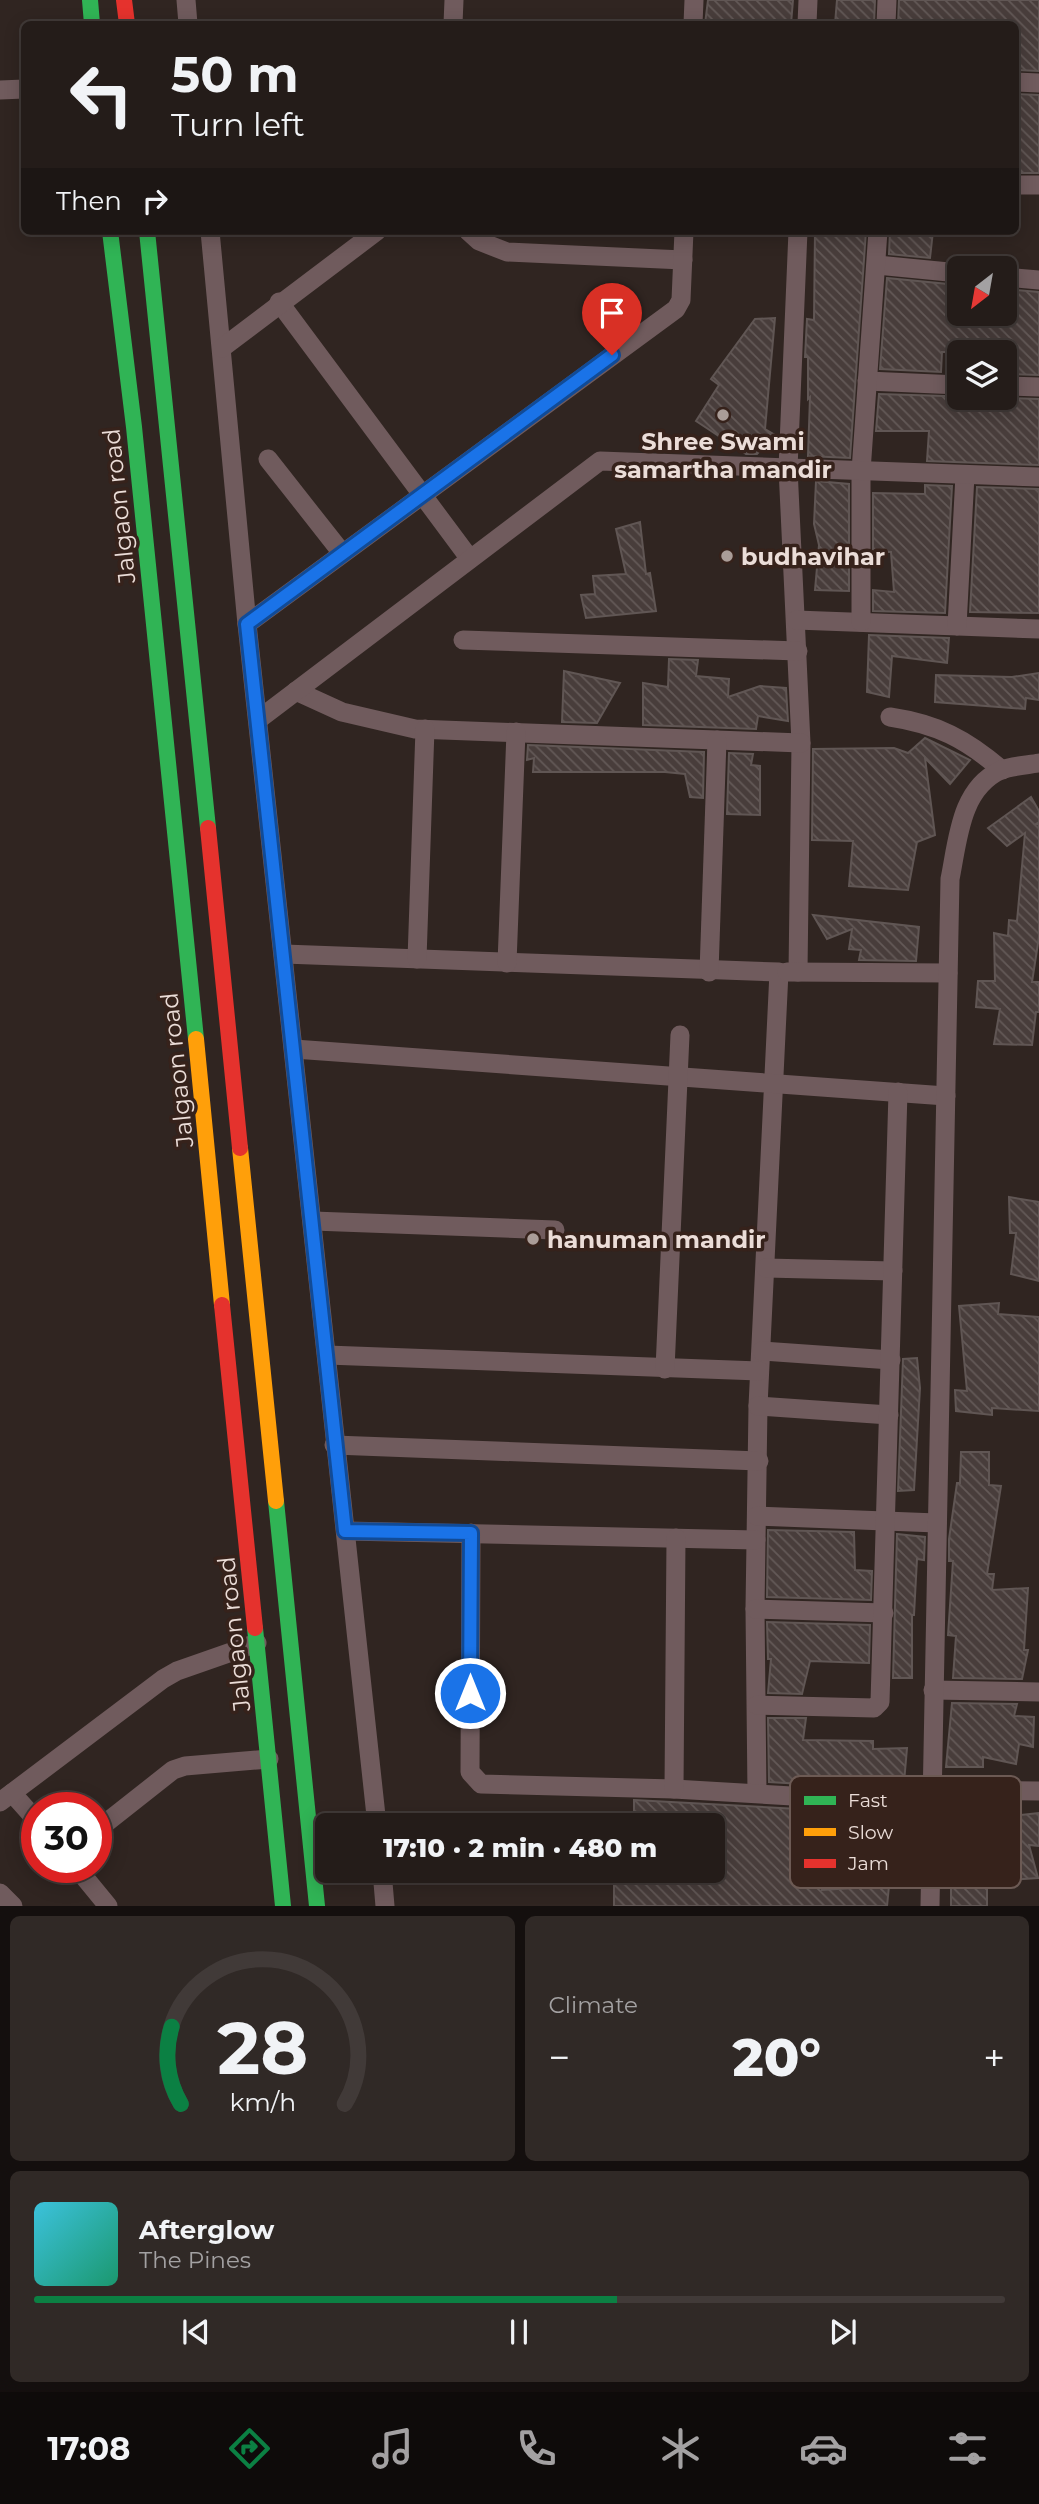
<!DOCTYPE html>
<meta charset="utf-8">
<style>
body{margin:0;font-family:Montserrat,sans-serif;background:#302926;color:#f1f3f6;height:100vh;display:flex;flex-direction:column;font-size:26px;white-space:nowrap}
*{box-sizing:border-box;margin:0}
p{font-size:23px;color:#a3a1a2}
.icon{flex:none;width:38px;height:38px;fill:none;stroke:currentColor;stroke-width:2;stroke-linecap:round;stroke-linejoin:round}
.map{position:relative;height:1906px;overflow:hidden}
.sheet{display:flex;flex-direction:column;gap:10px;padding:10px;background:#140f0e;flex:1}
.sheet>*{flex:none}
.guide{position:absolute;left:21px;top:21px;width:998px;height:214px;border-radius:10px;box-shadow:0 4px 18px #0003,0 0 0 2px #413a38;background:#241c19;color:#f1f3f6;overflow:hidden}
.needle{width:46px;rotate:211deg}
.buttons{position:absolute;left:947px;top:256px;display:grid;gap:14px}
.buttons a{display:grid;place-items:center;width:70px;height:70px;border-radius:10px;background:#241c19;box-shadow:0 4px 18px #0003,0 0 0 2px #413a38;font-size:35px}
.speed{position:absolute;left:21px;top:1792px;display:flex;gap:14px;font-size:35px;font-weight:700;text-align:center}
.speed>*{display:grid;place-content:center;width:91px;height:91px;border-radius:50%;background:#241c19;box-shadow:0 4px 18px #0003,0 0 0 2px #413a38;line-height:1}
.speed .limit{border:10px solid #d22;background:#fff;color:#111}
.pin{position:absolute;display:grid;place-items:center;width:60px;height:60px;color:#fff;margin:-72px -30px;border-radius:50% 50% 50% 0;rotate:-45deg;box-shadow:0 0 7px #0007}
.pin .icon{rotate:45deg}
.me{position:absolute;width:77px;margin:-38px;rotate:0deg;stroke-linejoin:round;filter:drop-shadow(0 0 5px #0008)}
.turn{display:flex;align-items:center;gap:24px;height:147px;padding:0 35px;font-size:32px}
.turn .icon{width:91px;height:91px;stroke-width:2.5}
.turn b{display:block;font-size:49px;line-height:60px}
.then{display:flex;align-items:center;height:66px;padding:0 35px;background:#0003;gap:14px;font-size:26px}
.big{font-size:52px;font-weight:800;line-height:1.1}
.sheet .card{flex:1;display:flex;flex-direction:column;justify-content:center;gap:10px;min-width:0;padding:0 24px;border-radius:10px;background:#302926}
.sheet .dial{align-items:center;gap:0}
.dial svg{height:182px;overflow:visible;fill:none;stroke:#413a38;stroke-width:7;stroke-linecap:round;text-anchor:middle}
.dial text{fill:#f1f3f6;stroke:none}
.song{display:flex;align-items:center;gap:21px}
.cover{width:84px;height:84px;border-radius:10px;background:linear-gradient(135deg,hsl(190 70% 55%),hsl(160 70% 35%))}
.played{height:7px;border-radius:4px;background:linear-gradient(90deg,#0b8043 60%,#413a38 60%)}
.keys{display:flex;justify-content:space-around;direction:ltr}
.heat{display:flex;justify-content:space-between;align-items:center;font-size:38px;direction:ltr}
.sheet .tiles{flex:1;display:grid;gap:10px;grid-template-columns:1fr 1fr}
.card:last-child{grid-column:span 2}
.trip{position:absolute;left:315px;top:1813px;width:410px;height:70px;border-radius:10px;background:#241c19;box-shadow:0 4px 18px #0003,0 0 0 2px #413a38;font-weight:800;line-height:70px;text-align:center}
.tabs{display:flex;height:112px;justify-content:space-around;align-items:center;background:#0e0b0a;color:#a3a1a2}
.tabs .icon{width:49px;height:49px}
.tabs .current{color:#0b8043}
.tabs b{font-size:32px;color:#f1f3f6}
.map>svg:first-child{display:block}
.building{fill:url(#building-back-hatch);stroke:#605654;stroke-width:2}
.lines{fill:none;stroke-linecap:round;stroke-linejoin:round}
.street{stroke:#705b5d;stroke-width:19}
.fast{stroke:#30b455;stroke-width:16}
.slow{stroke:#ff9f0a;stroke-width:16}
.jam{stroke:#e5322d;stroke-width:16}
.route-casing{stroke:#114b97;stroke-width:18}
.route{stroke:#1a73e8;stroke-width:12}
.poi-dot{fill:#aa9d98;stroke:#36221b;stroke-width:2.5}
.labels{text-anchor:middle;dominant-baseline:central;stroke-width:7;stroke-linejoin:round;paint-order:stroke}
.poi-label{font-size:24px;font-weight:bold;fill:#ebddd8;stroke:#36221b;text-anchor:start}
.street-label{font-size:24px;fill:#ebddd8;stroke:#36221b}
.key{fill:#36221b;stroke:#6c5a54;stroke-width:2}
.key-label{font-size:19px;fill:#ebddd8}
</style>
<div class="map">
<svg width="1039" height="1906" viewBox="0 0 1039 1906">
<defs>
<pattern id="building-back-hatch" width="6" height="6" patternUnits="userSpaceOnUse" patternTransform="scale(1.75)"><rect width="6" height="6" fill="#483d3b"/><path d="M-1 5l2 2M0 0l6 6M5-1l2 2" fill="none" stroke="#635957"/></pattern>
</defs>
<rect width="100%" height="100%" fill="#302521"/>
<g class="building">
<path d="M708,0H793L791,24H705Z"/>
<path d="M837,0H875L874,24H835Z"/>
<path d="M899,0H1039V71L1015,70V24H898Z"/>
<path d="M1015,94L1039,95V173H1015Z"/>
<path d="M815,231H866L850,458L808,456L810,397L808,399V357H805L807,319L814,320Z"/>
<path d="M890,231H933L930,258L889,254Z"/>
<path d="M887,278L958,285L957,313H1004V289L1039,292V375L1004,374V352H942L941,372L880,369Z"/>
<path d="M775,318L765,429L775,435L757,454H746L696,421L719,385L711,379L755,319Z"/>
<path d="M879,394L1039,399V465L927,461L929,431H876Z"/>
<path d="M816,481L849,484V591L815,590L819,545L814,524Z"/>
<path d="M925,485L952,486L945,613L873,611V590L894,592L891,552L873,551V493L925,494Z"/>
<path d="M977,487L1039,489V613L970,612Z"/>
<path d="M640,522L646,574L650,573L656,611L586,618L581,595L595,594L593,576L626,574L616,529Z"/>
<path d="M869,635L949,638L947,663L892,656L889,697L867,692Z"/>
<path d="M669,659L698,660L696,676L729,679L728,697L760,686L786,688L788,721L758,716L756,729L643,725V683L668,687Z"/>
<path d="M564,671L620,683L597,723L562,722Z"/>
<path d="M1039,673V700L1026,698L1025,709L935,702L936,675L1012,677Z"/>
<path d="M925,738L970,760L950,784L925,758L935,835L917,842L908,890L849,886L853,841L812,840L813,749L894,748L908,753Z"/>
<path d="M528,745L704,752L703,798L690,797L685,774L665,772H533L534,758L527,760Z"/>
<path d="M729,753L753,754L751,765L760,766V815L727,814Z"/>
<path d="M1031,797L1039,811V822L1036,824H1039V937L1032,982H1039V1012H1036L1032,1045L994,1044L1000,1009L976,1007L978,981H995L994,933L1008,936L1009,920L1017,921L1025,833L1007,846L988,828Z"/>
<path d="M813,915L919,927L916,961L859,960L861,950L849,949L852,929L827,939Z"/>
<path d="M1009,1197L1039,1202V1281L1011,1274L1016,1233H1010Z"/>
<path d="M999,1303L998,1314L1039,1317V1411L992,1408V1415L956,1411L955,1390L967,1391L959,1306Z"/>
<path d="M917,1358L920,1388L914,1490L898,1491L903,1359Z"/>
<path d="M961,1452H989V1485L1001,1486L987,1574H994L992,1590L1028,1588L1024,1650H1028L1022,1679L953,1678L956,1636L948,1635L953,1561H949V1539L957,1483H960Z"/>
<path d="M768,1530L854,1532L855,1570L872,1571L871,1600L767,1597Z"/>
<path d="M897,1534L925,1537L924,1560L917,1559L914,1615H912V1678H893Z"/>
<path d="M767,1622L870,1625L869,1663L810,1661L802,1694L768,1693L771,1659H768Z"/>
<path d="M952,1703L1017,1704L1014,1716L1034,1717L1033,1747L1019,1744L1016,1764L983,1757V1767H946Z"/>
<path d="M768,1718H806L803,1740L873,1741V1749L907,1748L904,1783H887L888,1789L769,1782Z"/>
<path d="M634,1800L890,1814L891,1826L884,1827L882,1850L824,1845L822,1890L889,1886L887,1906H614V1873L687,1883V1878L712,1879V1825H634Z"/>
<path d="M981,1810L982,1819L1039,1813V1846L1029,1845L1038,1878L1010,1880V1862L947,1856L944,1814Z"/>
<path d="M987,1879V1906H951V1881Z"/>
</g>
<g class="lines">
<g class="street">
<path d="M186,0L188,24"/>
<path d="M453,24L454,0"/>
<path d="M693,24L694,0"/>
<path d="M807,24L808,0"/>
<path d="M886,24L887,0"/>
<path d="M1015,82L1039,83"/>
<path d="M0,90L24,89"/>
<path d="M1015,185H1039"/>
<path d="M210,231L247,624L377,1825"/>
<path d="M468,231L479,241L507,252L683,260"/>
<path d="M798,231L788,468L801,743L798,972"/>
<path d="M877,265L959,273"/>
<path d="M1004,277L1039,280"/>
<path d="M279,302L470,559"/>
<path d="M222,348L377,231"/>
<path d="M867,381L959,385"/>
<path d="M1004,386L1039,387"/>
<path d="M268,459L342,553"/>
<path d="M796,620L1039,629"/>
<path d="M861,622V471L878,231"/>
<path d="M247,624L676,309L681,300L684,231"/>
<path d="M957,626L965,475"/>
<path d="M463,640L798,651"/>
<path d="M296,691L342,712L415,729L801,743"/>
<path d="M890,717C937,724 966,739 1002,770"/>
<path d="M258,720L600,461L1039,477"/>
<path d="M284,954L779,972L758,1406L755,1609L757,1793"/>
<path d="M417,959L425,729"/>
<path d="M507,963L516,732"/>
<path d="M709,972L717,740"/>
<path d="M787,972L948,973"/>
<path d="M294,1049L946,1096"/>
<path d="M313,1221L555,1230"/>
<path d="M766,1268L893,1271"/>
<path d="M762,1351L891,1360"/>
<path d="M327,1355L759,1371"/>
<path d="M665,1369L680,1035"/>
<path d="M758,1406L889,1415"/>
<path d="M334,1445L759,1461"/>
<path d="M757,1516L937,1523"/>
<path d="M346,1531L756,1540"/>
<path d="M471,1533L470,1772L481,1784L674,1789L930,1804"/>
<path d="M755,1609L884,1613"/>
<path d="M933,1690L1039,1692"/>
<path d="M757,1705L874,1708L880,1702L898,1092"/>
<path d="M674,1789L676,1538"/>
<path d="M930,1790L1039,1791"/>
<path d="M12,1793L37,1821"/>
<path d="M0,1802L163,1679L177,1671L257,1643"/>
<path d="M102,1826L173,1770L185,1766L269,1759"/>
<path d="M76,1867L108,1906"/>
<path d="M382,1871L385,1906"/>
<path d="M0,1893L13,1906"/>
<path d="M930,1906L950,879C958,840 960,789 1001,770C1012,766 1027,765 1039,763"/>
</g>
<g class="fast">
<path d="M90,0L92,24"/>
<path d="M110,231L134,427L196,1039"/>
<path d="M147,231L208,828"/>
<path d="M276,1501L317,1906"/>
<path d="M255,1628L283,1906"/>
</g>
<g class="slow">
<path d="M196,1039L222,1305"/>
<path d="M240,1148L276,1501"/>
</g>
<g class="jam">
<path d="M124,0L127,24"/>
<path d="M208,828L240,1148"/>
<path d="M222,1305L255,1628"/>
</g>
</g>
<g class="lines">
<g class="route-casing">
<path id="route" d="M470,1693L471,1533L345,1531L247,624L612,355"/>
</g>
<use href="#route" class="route"/>
</g>
<g class="poi-dot">
<circle cx="723" cy="415" r="7"/>
<circle cx="727" cy="556" r="7"/>
<circle cx="533" cy="1239" r="7"/>
</g>
<g class="labels">
<g class="poi-label">
<text x="723" y="441" text-anchor="middle">Shree Swami<tspan x="723" dy="28">samartha mandir</tspan></text>
<text x="741" y="556">budhavihar</text>
<text x="547" y="1239">hanuman mandir</text>
</g>
<g class="street-label">
<text transform="translate(119 506) rotate(-96)">Jalgaon road</text>
<text transform="translate(177 1070) rotate(-96)">Jalgaon road</text>
<text transform="translate(234 1634) rotate(-96)">Jalgaon road</text>
</g>
</g>
<rect x="790" y="1776" width="231" height="112" rx="10" class="key"/>
<rect x="804" y="1796" width="32" height="9" fill="#30b455"/>
<rect x="804" y="1828" width="32" height="8" fill="#ff9f0a"/>
<rect x="804" y="1859" width="32" height="9" fill="#e5322d"/>
<g class="key-label">
<text x="848" y="1807">Fast</text>
<text x="848" y="1839">Slow</text>
<text x="848" y="1870">Jam</text>
</g>
</svg>
<div class="buttons">
<a><svg class="needle" viewBox="-14 -14 28 28"><path d="M0-13l5 13h-10z" fill="#e53935"/><path d="M0 13l5-13h-10z" fill="#a3a1a2"/></svg></a>
<a><svg class="icon" aria-label="layers" viewBox="0 0 24 24"><path d="M12 4l9 5-9 5-9-5zM3 14l9 5 9-5"/></svg></a>
</div>
<div class="speed"><div class="limit">30</div></div>
<div class="pin" style="left:612px;top:355px;background:#d93025"><svg class="icon" aria-label="arrive" viewBox="0 0 24 24"><path d="M6 21V4h12l-3 4 3 4H6"/></svg></div>
<svg class="me" style="left:470px;top:1693px" viewBox="-20 -20 40 40"><circle r="17" fill="#1a73e8" stroke="#fff" stroke-width="3"/><path d="M0-11L8 9 0 5-8 9z" fill="#fff"/></svg>
<div class="trip">17:10 · 2 min · 480 m</div>
<div class="guide">
<div class="turn"><svg class="icon" aria-label="left" viewBox="0 0 24 24"><path d="M17 20v-9H6M10 6l-5 5 5 5"/></svg><div><b>50 m</b>Turn left</div></div>
<div class="then">Then<svg class="icon" aria-label="right" viewBox="0 0 24 24"><path d="M7 20v-9h11M14 6l5 5-5 5"/></svg></div>
</div>
</div>
<section class="sheet">
<div class="tiles">
<div class="card dial"><svg viewBox="0 0 100 80">
<path d="M14 69A42 42 0 1 1 86 69"/>
<path d="M14 69A42 42 0 0 1 10 35" stroke="#0b8043"/>
<text x="50" y="56" font-size="32" font-weight="700">28</text>
<text x="50" y="72" font-size="11">km/h</text>
</svg></div>
<div class="card"><p>Climate</p>
<div class="heat"><a>−</a><b class="big">20°</b><a>+</a></div>
</div>
<div class="card">
<div class="song"><i class="cover"></i><div><b>Afterglow</b><p>The Pines</p></div></div>
<div class="played"></div>
<div class="keys"><svg class="icon" aria-label="previous" viewBox="0 0 24 24"><path d="M18 5L8 12l10 7zM5 5v14"/></svg><svg class="icon" aria-label="pause" viewBox="0 0 24 24"><path d="M8 5v14M16 5v14"/></svg><svg class="icon" aria-label="next" viewBox="0 0 24 24"><path d="M6 5l10 7-10 7zM19 5v14"/></svg></div>
</div>
</div>
</section>
<nav class="tabs">
<b>17:08</b>
<svg class="icon current" aria-label="directions" viewBox="0 0 24 24"><path d="M12 3l9 9-9 9-9-9zM9 14v-3h6M13 9l2 2-2 2"/></svg>
<svg class="icon" aria-label="music" viewBox="0 0 24 24"><path d="M9 18V5l10-2v13"/><circle cx="6" cy="18" r="3"/><circle cx="16" cy="16" r="3"/></svg>
<svg class="icon" aria-label="phone" viewBox="0 0 24 24"><path d="M5 4h4l2 5-3 2q2 4 5 5l2-3 5 2v4C11 20 4 13 5 4z"/></svg>
<svg class="icon" aria-label="climate" viewBox="0 0 24 24"><path d="M12 3v18M4 7l16 10M4 17L20 7"/></svg>
<svg class="icon" aria-label="car" viewBox="0 0 24 24"><path d="M5 17H2v-5l4-1 3-4h7l3 4 3 1v5h-3M9 17h6M6 11h13"/><circle cx="7" cy="17" r="2"/><circle cx="17" cy="17" r="2"/></svg>
<svg class="icon" aria-label="filters" viewBox="0 0 24 24"><path d="M4 7h16M4 17h16"/><circle cx="9" cy="7" r="2"/><circle cx="15" cy="17" r="2"/></svg>
</nav>
